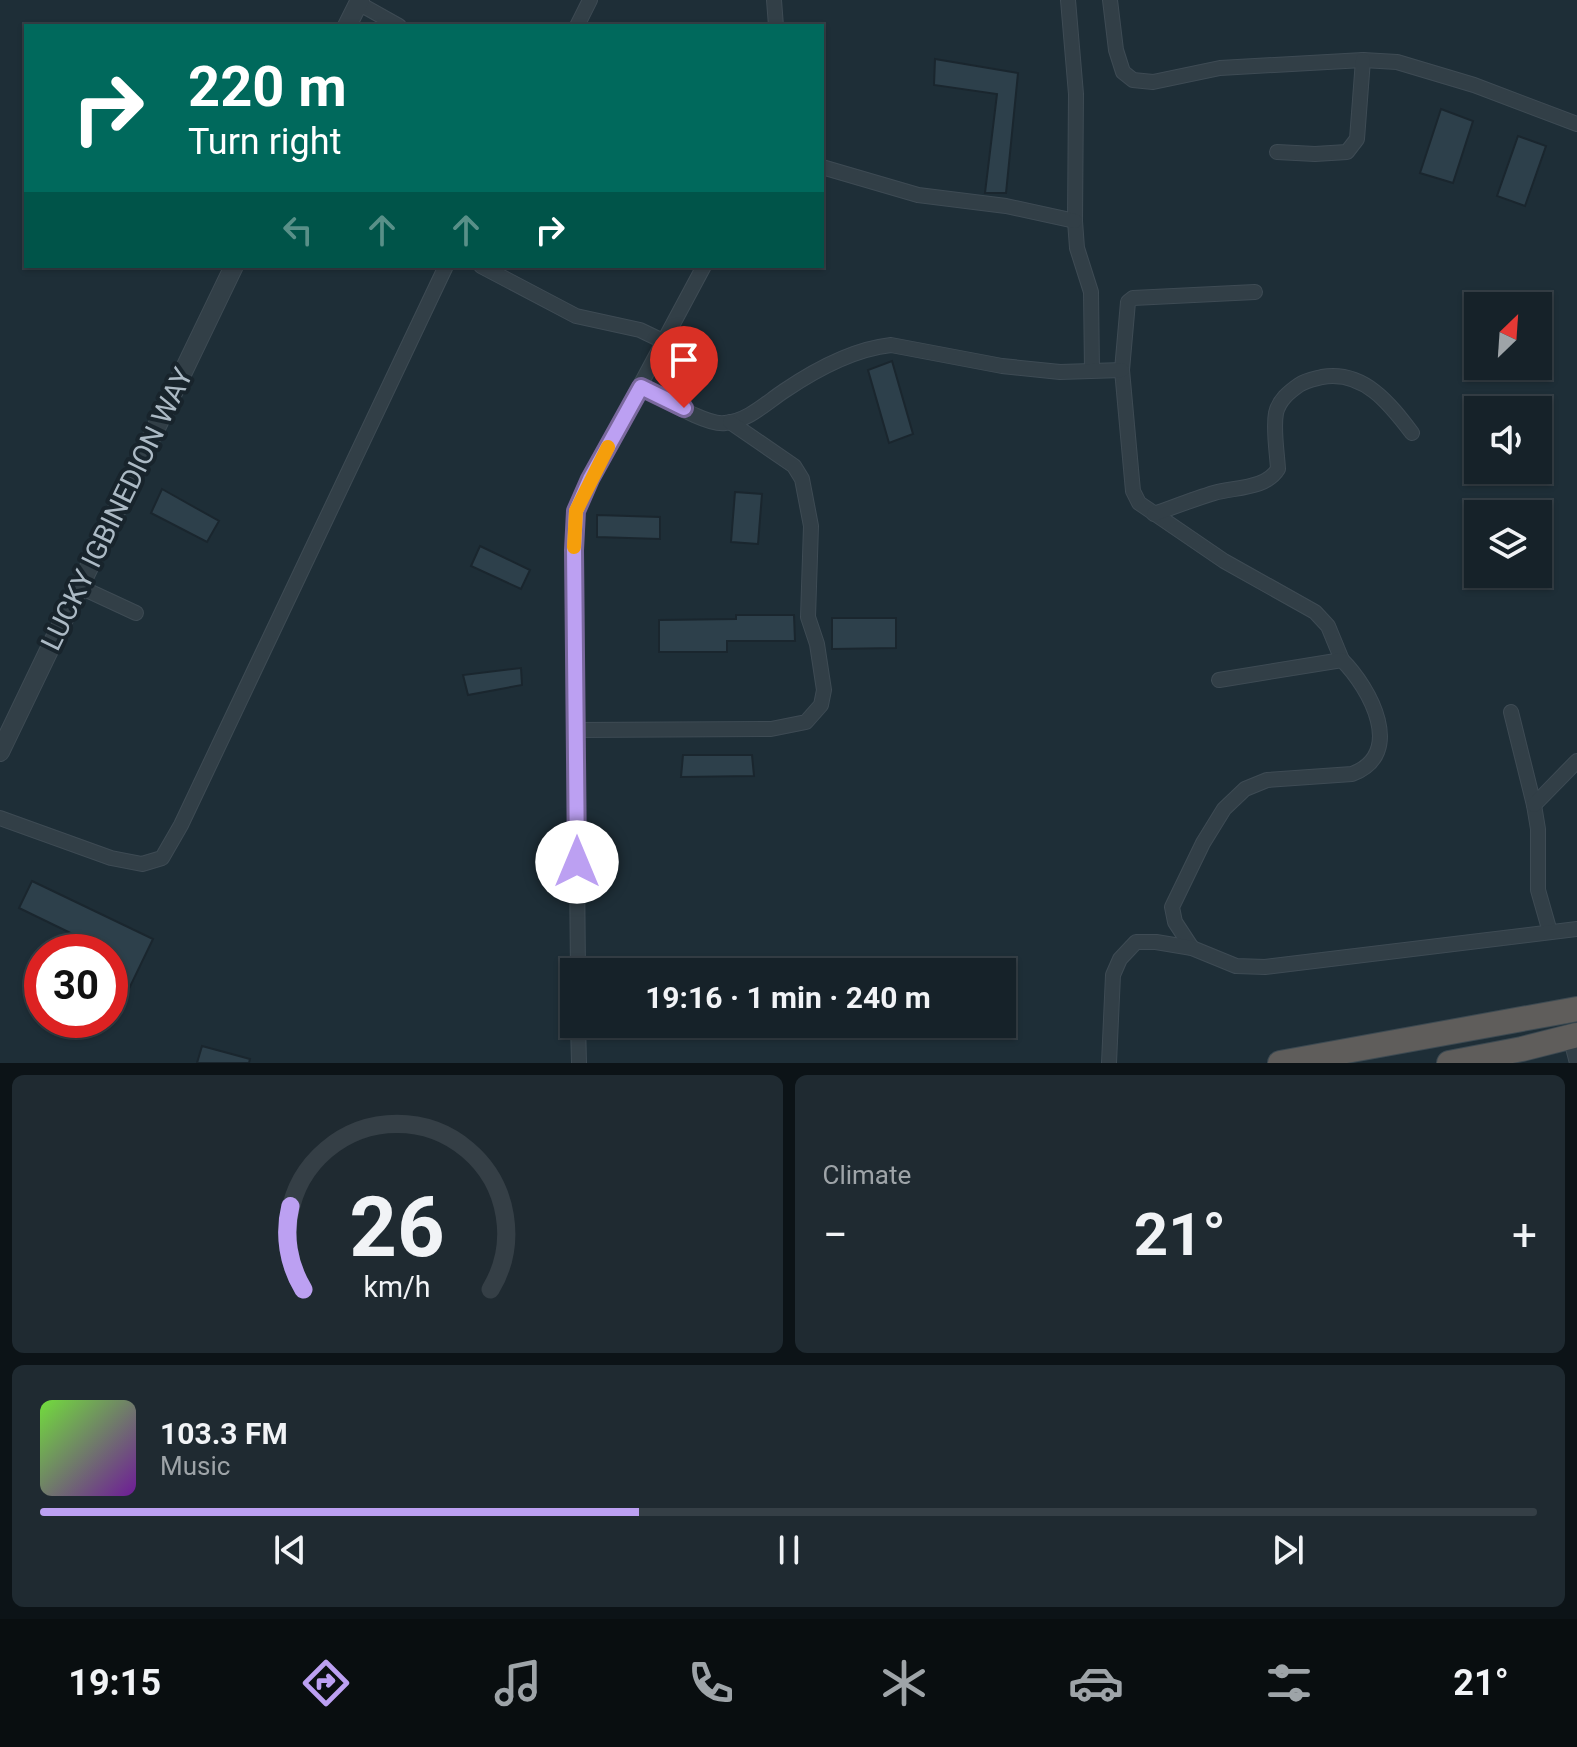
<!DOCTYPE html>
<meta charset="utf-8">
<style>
body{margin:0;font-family:Roboto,sans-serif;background:#1f2a31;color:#f1f3f6;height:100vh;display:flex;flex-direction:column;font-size:30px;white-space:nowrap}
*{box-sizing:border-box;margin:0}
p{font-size:26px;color:#9ea4a8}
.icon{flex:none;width:44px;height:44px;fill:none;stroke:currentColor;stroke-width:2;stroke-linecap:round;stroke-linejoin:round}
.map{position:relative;height:1063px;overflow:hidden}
.side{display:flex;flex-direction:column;gap:12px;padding:12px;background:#0c1317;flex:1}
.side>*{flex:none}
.banner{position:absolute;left:24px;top:24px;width:800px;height:244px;border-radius:0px;box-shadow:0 2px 6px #0004,0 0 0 2px #353f46;background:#00695c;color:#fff;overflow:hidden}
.needle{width:52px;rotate:25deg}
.tools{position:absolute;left:1464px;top:292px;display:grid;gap:16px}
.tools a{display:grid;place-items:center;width:88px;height:88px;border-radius:0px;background:#162229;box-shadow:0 2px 6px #0004,0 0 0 2px #353f46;font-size:40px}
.speed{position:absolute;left:24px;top:934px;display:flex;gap:16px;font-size:40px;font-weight:700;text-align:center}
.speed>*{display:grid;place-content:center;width:104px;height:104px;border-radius:50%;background:#162229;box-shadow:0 2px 6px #0004,0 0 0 2px #353f46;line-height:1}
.speed .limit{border:12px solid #d22;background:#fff;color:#111}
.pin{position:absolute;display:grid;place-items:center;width:68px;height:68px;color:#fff;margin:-82px -34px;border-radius:50% 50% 50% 0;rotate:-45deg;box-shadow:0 0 8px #0007}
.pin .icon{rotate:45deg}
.me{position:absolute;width:88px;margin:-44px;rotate:0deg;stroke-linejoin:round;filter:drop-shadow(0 0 6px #0008)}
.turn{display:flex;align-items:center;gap:28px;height:168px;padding:0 32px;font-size:36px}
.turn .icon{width:104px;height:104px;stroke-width:2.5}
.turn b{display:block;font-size:56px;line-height:68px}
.lanes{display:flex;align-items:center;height:76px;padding:0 32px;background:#0003;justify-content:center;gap:40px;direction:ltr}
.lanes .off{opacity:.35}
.big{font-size:60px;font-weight:700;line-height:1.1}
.side .widget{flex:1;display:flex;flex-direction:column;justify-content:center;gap:12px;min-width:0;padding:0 28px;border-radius:12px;background:#1f2a31}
.side .dial{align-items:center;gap:0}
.dial svg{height:208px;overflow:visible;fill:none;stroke:#353f46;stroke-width:7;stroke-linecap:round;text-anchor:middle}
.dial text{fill:#f1f3f6;stroke:none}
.song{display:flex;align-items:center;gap:24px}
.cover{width:96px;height:96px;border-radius:12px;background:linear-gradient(135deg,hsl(100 70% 55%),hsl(280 70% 35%))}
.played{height:8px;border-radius:4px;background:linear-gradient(90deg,#bca0f2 40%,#353f46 40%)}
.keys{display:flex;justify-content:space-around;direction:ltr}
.heat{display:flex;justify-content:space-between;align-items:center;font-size:44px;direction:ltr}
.side .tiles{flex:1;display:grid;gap:12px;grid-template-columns:1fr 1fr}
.widget:last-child{grid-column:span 2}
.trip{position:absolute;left:560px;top:958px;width:456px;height:80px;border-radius:0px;background:#162229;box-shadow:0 2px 6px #0004,0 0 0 2px #353f46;font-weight:700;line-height:80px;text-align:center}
.dock{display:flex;height:128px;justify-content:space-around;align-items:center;background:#090e10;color:#9ea4a8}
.dock .icon{width:56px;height:56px}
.dock .current{color:#bca0f2}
.dock b{font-size:36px;color:#f1f3f6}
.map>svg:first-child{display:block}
.building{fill:#2d404b;stroke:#1a262e;stroke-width:2}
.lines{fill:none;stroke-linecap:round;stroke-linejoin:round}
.minor-casing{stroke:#3e4b54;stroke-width:16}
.tertiary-casing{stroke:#3e4b54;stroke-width:20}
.trunk-casing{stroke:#3d4a52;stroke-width:26}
.minor{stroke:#323f47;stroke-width:14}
.tertiary{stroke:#323f47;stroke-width:18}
.trunk{stroke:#5f5d5b;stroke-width:24}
.route-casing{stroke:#7a689d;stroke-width:20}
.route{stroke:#bca0f2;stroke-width:14}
.slow{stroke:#f59e0b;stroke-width:14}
.labels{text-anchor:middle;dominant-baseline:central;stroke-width:8;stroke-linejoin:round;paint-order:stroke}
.street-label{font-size:28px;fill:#acbac5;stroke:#18242c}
</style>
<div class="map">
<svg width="1577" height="1063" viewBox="0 0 1577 1063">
<rect width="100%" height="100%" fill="#1e2e37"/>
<g class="building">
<path d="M935,59L1018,73L1006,193H985L997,94L934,85Z"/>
<path d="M1441,109L1473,121L1453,183L1420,173Z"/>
<path d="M1518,136L1546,146L1525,206L1497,196Z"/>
<path d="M892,361L913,434L889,443L868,370Z"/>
<path d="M162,489L219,521L207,542L151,513Z"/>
<path d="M735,492L762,494L758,544L731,542Z"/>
<path d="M597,515L660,517V539L597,537Z"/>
<path d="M480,546L530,570L521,589L471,566Z"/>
<path d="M736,615H794L795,641H727V652H659V620L736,619Z"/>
<path d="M832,618H896V648L832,649Z"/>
<path d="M521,668L522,685L468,695L463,675Z"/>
<path d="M683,755H752L754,776L681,777Z"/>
<path d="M32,881L153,939L126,995L110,987V971L118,956L19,908Z"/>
<path d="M202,1046L250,1059L249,1063H197Z"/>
</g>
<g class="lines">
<g class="minor-casing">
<g id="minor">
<path d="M774,0L776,26"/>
<path d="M1068,0L1076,94L1075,221L1077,248L1091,292L1092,370"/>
<path d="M1110,0L1116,50L1123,72L1133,80L1153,82L1220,68L1363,60L1397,62L1474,85L1577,124"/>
<path d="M358,3L399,26"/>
<path d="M577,26L590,0"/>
<path d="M1277,152L1315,154L1347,152L1357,139L1363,60"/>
<path d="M822,167L918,195L1006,206L1075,221"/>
<path d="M481,266L576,316L640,330L665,342"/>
<path d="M1255,292L1133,298L1128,302L1122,370L1133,491L1139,503L1224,561L1315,612L1328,626L1342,660"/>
<path d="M641,387C660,396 706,426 725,423C748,421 766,403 784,391C815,370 854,349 891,345L1002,366L1060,372L1122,370"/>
<path d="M1154,514C1174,507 1194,499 1214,493C1235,487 1266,489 1278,469C1277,451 1273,430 1276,413C1279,400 1289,392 1299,385C1306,380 1314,379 1322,377C1364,370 1390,404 1412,433"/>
<path d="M80,587L136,613"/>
<path d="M1511,712L1534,805L1538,829V890L1550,932"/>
<path d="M575,730L771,729L806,722L821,705L824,690L817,644L808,617L811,526L802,479L794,466L730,422"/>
<path d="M1534,805L1577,761"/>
<path d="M0,818L111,858L142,864L162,858L181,825L446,266"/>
<path d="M1192,948L1175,922L1172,907L1203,843L1224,809L1245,789L1267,780L1352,774C1406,754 1370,688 1342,660L1219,680"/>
<path d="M578,972L574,550L576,511L590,479L704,266"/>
<path d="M578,1024L579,1063"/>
<path d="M1570,1036L1577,1063"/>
<path d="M1109,1063L1113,975L1120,959L1136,942H1156L1192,948L1236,966L1265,967L1577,929"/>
</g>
</g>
<g class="tertiary-casing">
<g id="tertiary">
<path d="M347,26L360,0"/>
<path d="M0,752L234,266"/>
</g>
</g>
<g class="trunk-casing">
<g id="trunk">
<path d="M1280,1063L1577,1009"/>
<path d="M1449,1063L1522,1049L1577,1035"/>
</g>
</g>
<use href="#minor" class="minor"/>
<use href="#tertiary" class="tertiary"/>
<use href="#trunk" class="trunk"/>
</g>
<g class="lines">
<g class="route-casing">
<path id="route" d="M577,862L574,550L576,511L590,479L641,387L684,408"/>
</g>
<use href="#route" class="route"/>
<path class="slow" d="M574,547L576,511L608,447"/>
</g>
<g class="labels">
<g class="street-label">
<text transform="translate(117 509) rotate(-64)">LUCKY IGBINEDION WAY</text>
</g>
</g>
</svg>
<div class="tools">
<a><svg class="needle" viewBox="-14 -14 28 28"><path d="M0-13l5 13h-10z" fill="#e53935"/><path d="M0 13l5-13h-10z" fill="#9ea4a8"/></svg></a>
<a><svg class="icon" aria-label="sound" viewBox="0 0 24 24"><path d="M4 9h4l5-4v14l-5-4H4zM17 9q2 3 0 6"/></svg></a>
<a><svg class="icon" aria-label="layers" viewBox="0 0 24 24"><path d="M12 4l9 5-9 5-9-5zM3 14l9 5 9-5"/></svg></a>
</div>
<div class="speed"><div class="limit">30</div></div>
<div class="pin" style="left:684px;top:408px;background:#d93025"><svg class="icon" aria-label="arrive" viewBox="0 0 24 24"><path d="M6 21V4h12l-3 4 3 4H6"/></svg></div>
<svg class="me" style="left:577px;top:862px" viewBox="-20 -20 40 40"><circle r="19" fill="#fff"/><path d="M0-13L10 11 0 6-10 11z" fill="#bca0f2"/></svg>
<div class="trip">19:16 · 1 min · 240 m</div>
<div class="banner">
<div class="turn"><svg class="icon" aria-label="right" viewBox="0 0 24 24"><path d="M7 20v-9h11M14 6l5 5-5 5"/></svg><div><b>220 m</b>Turn right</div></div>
<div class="lanes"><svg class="icon off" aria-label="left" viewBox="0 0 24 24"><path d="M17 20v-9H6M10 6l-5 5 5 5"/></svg><svg class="icon off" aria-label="ahead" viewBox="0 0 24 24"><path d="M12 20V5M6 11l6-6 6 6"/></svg><svg class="icon off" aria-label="ahead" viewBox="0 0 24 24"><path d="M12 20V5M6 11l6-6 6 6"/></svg><svg class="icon" aria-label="right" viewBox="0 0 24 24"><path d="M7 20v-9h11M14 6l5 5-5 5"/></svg></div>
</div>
</div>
<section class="side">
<div class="tiles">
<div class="widget dial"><svg viewBox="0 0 100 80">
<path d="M14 69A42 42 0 1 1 86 69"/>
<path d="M14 69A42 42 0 0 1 9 37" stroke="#bca0f2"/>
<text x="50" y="56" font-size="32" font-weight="700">26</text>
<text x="50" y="72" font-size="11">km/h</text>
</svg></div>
<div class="widget"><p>Climate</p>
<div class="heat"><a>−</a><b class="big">21°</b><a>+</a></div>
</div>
<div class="widget">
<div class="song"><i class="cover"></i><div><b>103.3 FM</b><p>Music</p></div></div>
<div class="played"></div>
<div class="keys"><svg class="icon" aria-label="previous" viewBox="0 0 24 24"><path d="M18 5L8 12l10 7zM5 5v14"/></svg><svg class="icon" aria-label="pause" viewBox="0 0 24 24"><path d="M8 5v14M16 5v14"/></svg><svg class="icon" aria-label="next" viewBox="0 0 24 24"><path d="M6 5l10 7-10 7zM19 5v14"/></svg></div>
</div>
</div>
</section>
<nav class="dock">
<b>19:15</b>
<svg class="icon current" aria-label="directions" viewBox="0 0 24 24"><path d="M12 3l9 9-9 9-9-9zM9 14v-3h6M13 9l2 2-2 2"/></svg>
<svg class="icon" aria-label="music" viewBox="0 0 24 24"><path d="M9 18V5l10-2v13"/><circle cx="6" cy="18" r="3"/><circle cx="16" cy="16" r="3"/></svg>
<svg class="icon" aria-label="phone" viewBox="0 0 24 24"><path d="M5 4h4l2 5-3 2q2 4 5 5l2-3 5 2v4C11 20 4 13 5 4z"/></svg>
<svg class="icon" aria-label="climate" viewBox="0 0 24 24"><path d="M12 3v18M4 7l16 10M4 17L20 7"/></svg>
<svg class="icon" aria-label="car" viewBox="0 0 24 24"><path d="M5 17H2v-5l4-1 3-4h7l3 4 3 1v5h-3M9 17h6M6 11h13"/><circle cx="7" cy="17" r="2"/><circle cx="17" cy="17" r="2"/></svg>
<svg class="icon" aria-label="filters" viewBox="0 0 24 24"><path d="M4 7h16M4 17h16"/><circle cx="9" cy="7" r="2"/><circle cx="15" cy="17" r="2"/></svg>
<b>21°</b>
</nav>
